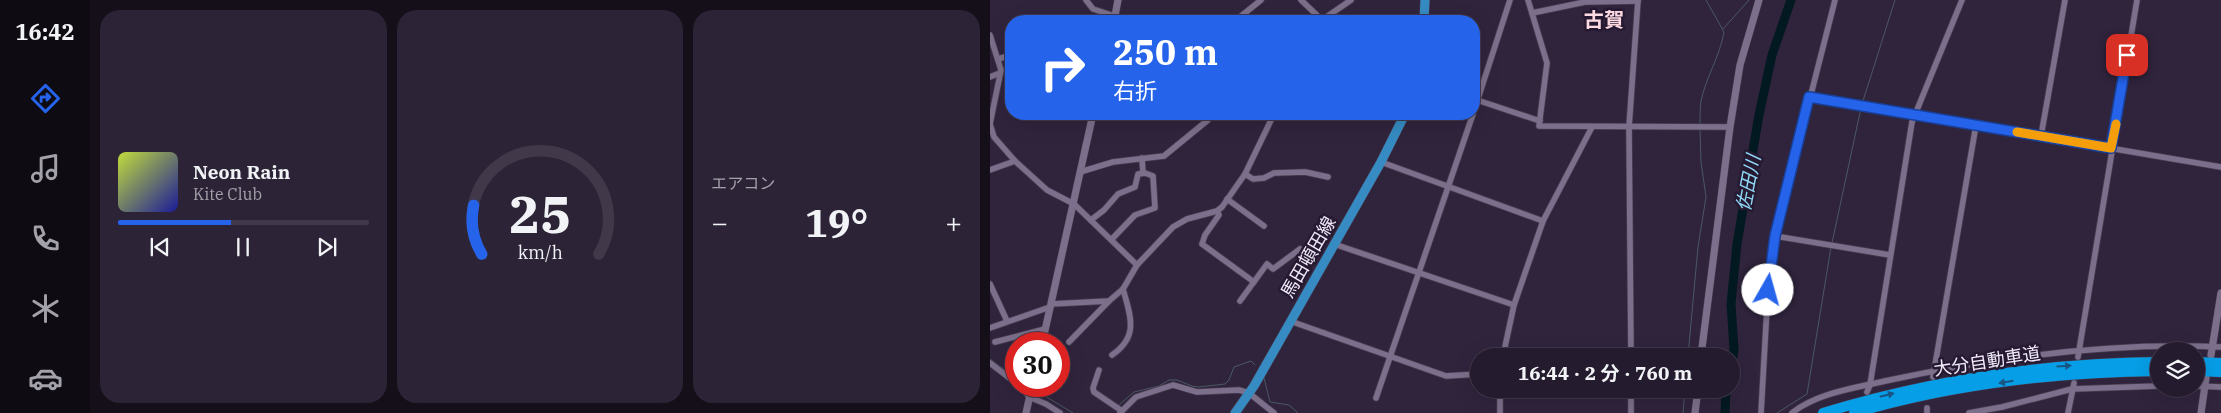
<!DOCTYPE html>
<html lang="ja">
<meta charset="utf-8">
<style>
body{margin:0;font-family:"IBM Plex Serif","Noto Sans JP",serif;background:#2c2436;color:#f1f3f6;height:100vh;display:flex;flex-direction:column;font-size:19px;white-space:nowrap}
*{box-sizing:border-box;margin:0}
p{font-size:16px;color:#a3a1aa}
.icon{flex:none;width:28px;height:28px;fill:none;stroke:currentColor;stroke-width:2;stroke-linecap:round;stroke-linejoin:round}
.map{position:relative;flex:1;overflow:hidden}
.drawer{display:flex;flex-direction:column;gap:10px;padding:10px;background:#140f19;width:900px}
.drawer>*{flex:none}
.guide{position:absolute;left:15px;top:15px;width:475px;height:105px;border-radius:20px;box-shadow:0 5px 20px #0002,0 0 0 1px #41394a;background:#2563eb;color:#fff;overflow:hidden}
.tools{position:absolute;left:1160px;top:342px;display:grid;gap:10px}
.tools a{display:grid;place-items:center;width:55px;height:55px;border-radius:50%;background:#241b2e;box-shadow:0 5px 20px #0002,0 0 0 1px #41394a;font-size:25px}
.speed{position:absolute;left:15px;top:332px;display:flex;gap:10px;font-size:25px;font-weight:700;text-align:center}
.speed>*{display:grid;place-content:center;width:65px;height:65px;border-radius:50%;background:#241b2e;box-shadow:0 5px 20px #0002,0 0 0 1px #41394a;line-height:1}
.speed .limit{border:8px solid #d22;background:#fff;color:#111}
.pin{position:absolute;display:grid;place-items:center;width:42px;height:42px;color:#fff;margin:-21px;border-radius:10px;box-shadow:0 2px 8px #0006}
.me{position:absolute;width:55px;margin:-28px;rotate:7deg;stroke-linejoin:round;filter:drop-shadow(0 0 4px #0008)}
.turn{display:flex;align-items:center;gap:18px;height:105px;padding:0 25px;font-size:22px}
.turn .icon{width:65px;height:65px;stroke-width:2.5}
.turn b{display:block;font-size:35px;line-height:42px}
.big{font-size:38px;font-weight:700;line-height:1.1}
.drawer .widget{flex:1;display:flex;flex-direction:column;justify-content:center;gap:8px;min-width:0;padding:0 18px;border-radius:20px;background:#2c2436}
.drawer .dial{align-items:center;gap:0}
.dial svg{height:130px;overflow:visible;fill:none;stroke:#41394a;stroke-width:7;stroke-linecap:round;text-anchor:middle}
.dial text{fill:#f1f3f6;stroke:none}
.song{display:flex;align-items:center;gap:15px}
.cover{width:60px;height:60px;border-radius:8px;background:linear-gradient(135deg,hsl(70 70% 55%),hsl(240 70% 35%))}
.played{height:5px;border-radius:2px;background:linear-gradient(90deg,#2563eb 45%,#41394a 45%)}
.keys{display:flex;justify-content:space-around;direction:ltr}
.heat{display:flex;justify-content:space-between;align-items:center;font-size:28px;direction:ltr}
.drawer .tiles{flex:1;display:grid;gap:10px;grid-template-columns:repeat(3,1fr)}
.trip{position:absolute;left:480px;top:348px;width:270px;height:50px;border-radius:25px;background:#241b2e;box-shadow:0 5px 20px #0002,0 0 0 1px #41394a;font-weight:700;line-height:50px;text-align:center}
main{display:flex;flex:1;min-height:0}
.dock{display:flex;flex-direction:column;width:90px;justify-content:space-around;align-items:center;background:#0e0b12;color:#a3a1aa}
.dock .icon{width:35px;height:35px}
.dock .active{color:#2563eb}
.dock b{font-size:22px;color:#f1f3f6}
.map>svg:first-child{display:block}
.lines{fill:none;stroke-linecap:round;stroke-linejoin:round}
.stream{stroke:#4a5862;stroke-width:1}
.river{stroke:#031921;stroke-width:9}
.minor-casing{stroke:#483e52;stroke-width:7}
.tertiary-casing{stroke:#483e52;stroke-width:8}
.primary-casing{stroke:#483e52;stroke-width:10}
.motorway-casing{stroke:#483e52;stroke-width:11}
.minor{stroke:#7c6f8b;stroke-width:5.5}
.tertiary{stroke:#7c6f8b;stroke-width:7}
.primary{stroke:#358bc2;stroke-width:9}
.motorway{stroke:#069ee6;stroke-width:10}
.oneway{fill:#185583}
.route-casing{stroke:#184099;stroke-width:12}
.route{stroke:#2563eb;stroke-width:9}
.slow{stroke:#f59e0b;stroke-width:9}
.labels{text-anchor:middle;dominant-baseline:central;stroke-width:5;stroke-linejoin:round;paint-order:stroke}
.street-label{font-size:18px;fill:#f1eafa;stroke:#261a32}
.water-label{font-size:19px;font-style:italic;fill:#8ed8f6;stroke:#261a32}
.quarter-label{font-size:20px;font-weight:bold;fill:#fddae2;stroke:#261a32}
</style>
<main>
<nav class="dock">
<b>16:42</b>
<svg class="icon active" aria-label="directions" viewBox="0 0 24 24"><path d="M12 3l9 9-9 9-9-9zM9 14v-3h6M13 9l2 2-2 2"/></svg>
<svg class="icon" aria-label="music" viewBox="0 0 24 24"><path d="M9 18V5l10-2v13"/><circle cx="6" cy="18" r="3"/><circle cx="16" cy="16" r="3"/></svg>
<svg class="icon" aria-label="phone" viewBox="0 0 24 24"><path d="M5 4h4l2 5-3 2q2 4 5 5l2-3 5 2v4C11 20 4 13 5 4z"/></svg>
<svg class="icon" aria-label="climate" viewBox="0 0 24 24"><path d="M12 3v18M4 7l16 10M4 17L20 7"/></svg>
<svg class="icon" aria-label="car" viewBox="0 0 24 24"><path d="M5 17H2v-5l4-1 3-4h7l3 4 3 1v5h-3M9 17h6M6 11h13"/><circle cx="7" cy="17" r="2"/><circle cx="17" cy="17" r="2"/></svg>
</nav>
<section class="drawer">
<div class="tiles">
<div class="widget">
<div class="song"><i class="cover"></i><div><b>Neon Rain</b><p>Kite Club</p></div></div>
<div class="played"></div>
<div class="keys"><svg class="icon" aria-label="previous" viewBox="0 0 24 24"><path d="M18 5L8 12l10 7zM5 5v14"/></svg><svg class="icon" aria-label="pause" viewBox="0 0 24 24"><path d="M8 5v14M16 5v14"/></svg><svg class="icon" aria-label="next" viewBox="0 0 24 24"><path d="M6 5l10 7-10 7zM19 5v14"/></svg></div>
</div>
<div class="widget dial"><svg viewBox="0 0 100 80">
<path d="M14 69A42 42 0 1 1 86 69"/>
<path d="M14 69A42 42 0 0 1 9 39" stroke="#2563eb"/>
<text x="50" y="56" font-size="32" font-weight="700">25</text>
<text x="50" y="72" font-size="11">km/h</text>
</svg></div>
<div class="widget"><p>エアコン</p>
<div class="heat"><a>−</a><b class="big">19°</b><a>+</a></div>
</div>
</div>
</section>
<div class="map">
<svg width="1231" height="413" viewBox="0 0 1231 413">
<rect width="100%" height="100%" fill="#30243d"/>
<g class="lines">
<g class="stream">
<path d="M733,29L759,0"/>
<path d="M872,104L905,0"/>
<path d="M710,125C710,117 710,108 711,101C716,77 730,56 734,32L716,0"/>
<path d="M842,243L871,108"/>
<path d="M698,356L708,247L716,197L711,162L710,129"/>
<path d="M0,359L26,378"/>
<path d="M274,378L280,402L299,405L308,413"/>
<path d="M45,390L83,413"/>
<path d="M129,405L144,392L169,386L179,380H187L202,386L209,387L235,384L239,380L244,367L261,361L265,365"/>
<path d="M693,413L695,389"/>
<path d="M787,413L817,394L841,247"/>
</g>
<g class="river">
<path d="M741,370L744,349L741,304L747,244L769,115L782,55L801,0"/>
<path d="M735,413L736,389"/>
</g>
<g class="minor-casing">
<g id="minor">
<path d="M96,0L103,9L140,21"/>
<path d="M311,0L333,21"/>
<path d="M538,0L557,63L549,126L740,127"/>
<path d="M542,13L595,2L648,1"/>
<path d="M332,20L361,0"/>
<path d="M245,21L271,0"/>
<path d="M0,35L11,70L0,124L4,137L25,161L57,190L84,204L147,265"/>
<path d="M8,59L21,55"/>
<path d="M0,77L10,73"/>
<path d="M819,97L1231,167"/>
<path d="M484,99L550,121"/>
<path d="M484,111L520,0"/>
<path d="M1051,136L1075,0"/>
<path d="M152,158L153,173"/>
<path d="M391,162L553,221"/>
<path d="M0,170L25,161"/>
<path d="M90,172L123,162L174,156L218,120L215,114"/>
<path d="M255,174L263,179L274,178L284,173L315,172L338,177"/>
<path d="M237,199L274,226"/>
<path d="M227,211L229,215L215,235L212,244L264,282"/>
<path d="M101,220L114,210L128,194L145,187L148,174L155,173L163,176L165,208L145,215L122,239"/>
<path d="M785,236L900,255"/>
<path d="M344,244L524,305"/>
<path d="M0,284L17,321"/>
<path d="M250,301L277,264L283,269L310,249"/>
<path d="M61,304L119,301L133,289L147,265L183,227L197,219L227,211L232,207L255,174L284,114"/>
<path d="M300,321L456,376L489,374"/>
<path d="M0,328L60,307"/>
<path d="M5,342L55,329"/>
<path d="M79,342L119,301"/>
<path d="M122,355C150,336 140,315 133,289"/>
<path d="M513,356L524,305L553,221L602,127"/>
<path d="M641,356L639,127L648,0"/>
<path d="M1088,357L1147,0"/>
<path d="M0,363L26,383"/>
<path d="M109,370L103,388L104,392L132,411"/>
<path d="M943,377L986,125"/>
<path d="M31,386L39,397L56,404L70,413"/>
<path d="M1206,386L1231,387"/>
<path d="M510,389V413"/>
<path d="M641,389V413"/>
<path d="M877,392L880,385L922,122L972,0"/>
<path d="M386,398L483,114"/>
<path d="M130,413L146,397L183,385L207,392L249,390L259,393L284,413"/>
<path d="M771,413L778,290L785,236L845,0"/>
<path d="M802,413C827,393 865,388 895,381C1002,358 1121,342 1231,347"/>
<path d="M937,413V408"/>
<path d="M979,413L1012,407L1082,389L1169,386"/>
<path d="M1078,413L1084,383"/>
</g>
</g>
<g class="tertiary-casing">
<g id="tertiary">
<path d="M124,21L128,0"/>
<path d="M52,344L103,114"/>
<path d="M1221,355L1231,293"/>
<path d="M711,356L740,127L750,65L769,0"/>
<path d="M36,413L42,386"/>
<path d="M705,413L708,389"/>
<path d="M1211,413L1216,378"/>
</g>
</g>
<g class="primary-casing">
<g id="primary">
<path d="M434,21L435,0"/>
<path d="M245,413L264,386L391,162L415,114"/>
</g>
</g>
<g class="motorway-casing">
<g id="motorway">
<path d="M1206,362L1231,363"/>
<path d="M1206,371L1231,372"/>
<path d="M833,413C942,380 1055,363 1169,362"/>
<path d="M864,413C962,384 1067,372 1169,371"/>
</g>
</g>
<use href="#minor" class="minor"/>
<use href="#tertiary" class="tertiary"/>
<use href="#primary" class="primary"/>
<use href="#motorway" class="motorway"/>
</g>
<defs><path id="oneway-solid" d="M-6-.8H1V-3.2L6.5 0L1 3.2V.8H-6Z" transform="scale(1.25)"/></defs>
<g class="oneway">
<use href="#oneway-solid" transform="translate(1074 366) rotate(-4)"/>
<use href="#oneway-solid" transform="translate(1016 382) rotate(171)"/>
<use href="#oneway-solid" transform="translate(897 395) rotate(-14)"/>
</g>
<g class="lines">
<g class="route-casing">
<path id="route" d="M778,290L785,236L819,97L1121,148L1137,55"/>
</g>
<use href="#route" class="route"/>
<path class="slow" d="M1027,132L1121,148L1126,124"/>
</g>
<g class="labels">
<g class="street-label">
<text transform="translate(318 257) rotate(-60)">馬田頓田線</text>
<text transform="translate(997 361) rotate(-9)">大分自動車道</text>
</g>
<g class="water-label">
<text transform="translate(758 183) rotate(-79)">佐田川</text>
</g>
<g class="quarter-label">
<text x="614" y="19">古賀</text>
</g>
</g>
</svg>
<div class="tools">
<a><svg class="icon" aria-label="layers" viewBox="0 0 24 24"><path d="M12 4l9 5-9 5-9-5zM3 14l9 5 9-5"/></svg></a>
</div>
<div class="speed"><div class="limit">30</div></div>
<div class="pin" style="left:1137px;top:55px;background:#d93025"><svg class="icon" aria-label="arrive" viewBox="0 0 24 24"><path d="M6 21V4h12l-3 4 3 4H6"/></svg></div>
<svg class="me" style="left:778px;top:290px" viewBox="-20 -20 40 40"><circle r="19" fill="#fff"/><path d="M0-13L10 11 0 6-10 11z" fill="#2563eb"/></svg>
<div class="trip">16:44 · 2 分 · 760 m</div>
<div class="guide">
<div class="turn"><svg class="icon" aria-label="right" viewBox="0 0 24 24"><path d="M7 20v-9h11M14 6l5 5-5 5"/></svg><div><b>250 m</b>右折</div></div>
</div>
</div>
</main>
